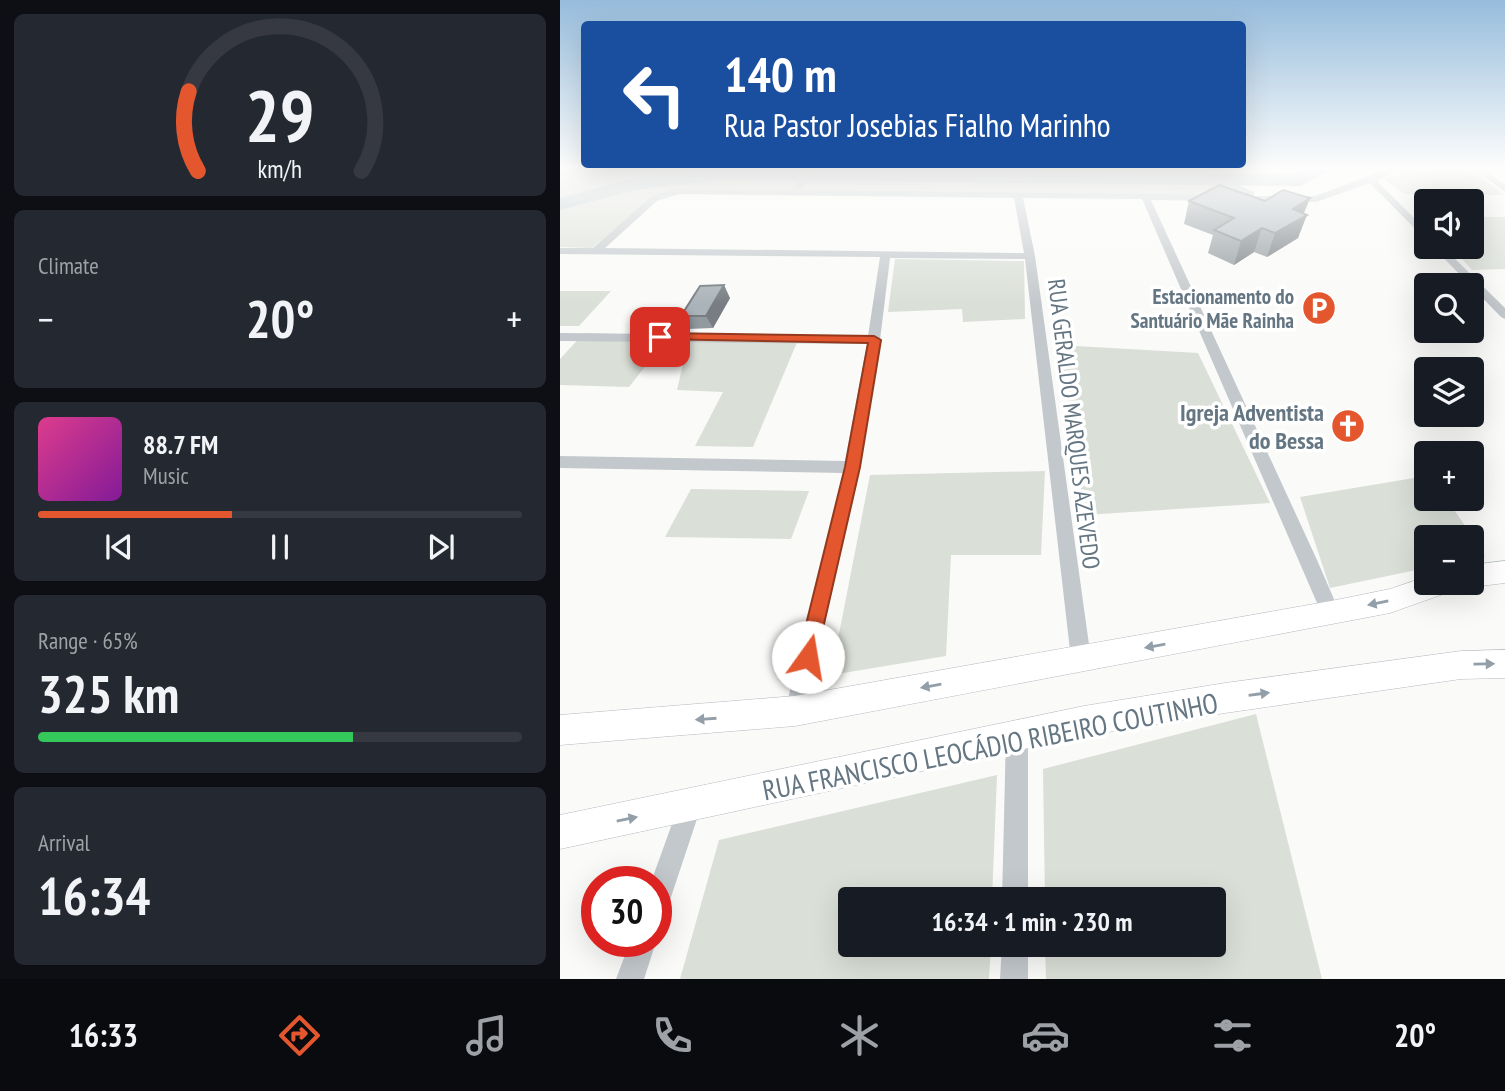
<!DOCTYPE html>
<meta charset="utf-8">
<style>
body{margin:0;font-family:"PT Sans Narrow",sans-serif;background:#242831;color:#f1f3f6;height:100vh;display:flex;flex-direction:column;font-size:26px;white-space:nowrap}
*{box-sizing:border-box;margin:0}
p{font-size:23px;color:#9ea1a6}
.icon{flex:none;width:38px;height:38px;fill:none;stroke:currentColor;stroke-width:2;stroke-linecap:round;stroke-linejoin:round}
.map{position:relative;flex:1;overflow:hidden}
.sheet{display:flex;flex-direction:column;gap:14px;padding:14px;background:#0d0f14;width:560px}
.sheet>*{flex:none}
.top-card{position:absolute;left:21px;top:21px;width:665px;height:147px;border-radius:7px;box-shadow:0 7px 28px #0002;background:#1a4fa0;color:#fff;overflow:hidden}
.fabs{position:absolute;left:854px;top:189px;display:grid;gap:14px}
.fabs a{display:grid;place-items:center;width:70px;height:70px;border-radius:7px;background:#171b24;box-shadow:0 7px 28px #0002;font-size:35px}
.speed{position:absolute;left:21px;top:866px;display:flex;gap:14px;font-size:35px;font-weight:700;text-align:center}
.speed>*{display:grid;place-content:center;width:91px;height:91px;border-radius:50%;background:#171b24;box-shadow:0 7px 28px #0002;line-height:1}
.speed .limit{border:10px solid #d22;background:#fff;color:#111}
.pin{position:absolute;display:grid;place-items:center;width:60px;height:60px;color:#fff;margin:-30px;border-radius:14px;box-shadow:0 4px 10px #0006}
.me{position:absolute;width:77px;margin:-38px;rotate:13deg;stroke-linejoin:round;filter:drop-shadow(0 0 5px #0008)}
.turn{display:flex;align-items:center;gap:24px;height:147px;padding:0 28px;font-size:32px}
.turn .icon{width:91px;height:91px;stroke-width:2.5}
.turn b{display:block;font-size:49px;line-height:60px}
.big{font-size:52px;font-weight:700;line-height:1.1}
.sheet .card{flex:1;display:flex;flex-direction:column;justify-content:center;gap:10px;min-width:0;padding:0 24px;border-radius:10px;background:#242831}
.sheet .dial{align-items:center;gap:0}
.dial svg{height:182px;overflow:visible;fill:none;stroke:#363941;stroke-width:7;stroke-linecap:round;text-anchor:middle}
.dial text{fill:#f1f3f6;stroke:none}
.song{display:flex;align-items:center;gap:21px}
.cover{width:84px;height:84px;border-radius:10px;background:linear-gradient(135deg,hsl(330 70% 55%),hsl(290 70% 35%))}
.played{height:7px;border-radius:4px;background:linear-gradient(90deg,#e4572e 40%,#363941 40%)}
.keys{display:flex;justify-content:space-around;direction:ltr}
.heat{display:flex;justify-content:space-between;align-items:center;font-size:38px;direction:ltr}
.charge{height:10px;border-radius:5px;background:linear-gradient(90deg,#34c759 65%,#363941 0)}
.trip{position:absolute;left:278px;top:887px;width:388px;height:70px;border-radius:7px;background:#171b24;box-shadow:0 7px 28px #0002;font-weight:700;line-height:70px;text-align:center}
.tabs{display:flex;height:112px;justify-content:space-around;align-items:center;background:#090b0e;color:#9ea1a6}
.tabs .icon{width:49px;height:49px}
.tabs .current{color:#e4572e}
.tabs b{font-size:32px;color:#f1f3f6}
main{display:flex;flex:1;min-height:0}
.map>svg:first-child{display:block}
.green{fill:#dadfd7}
.water{fill:#bbc7cb}
.lines{fill:none;stroke-linecap:round;stroke-linejoin:round}
.river{fill:#bbc7cb;fill-rule:evenodd}
.secondary-casing{stroke:#b3babf;stroke-width:1}
.street{fill:#c3c8cc;fill-rule:evenodd}
.secondary{fill:#fff;fill-rule:evenodd}
.wall{fill:#929a9f}
.shaded-wall{fill:#777d82}
.building{fill:#aab3b9;stroke:#777d82;stroke-width:2}
.oneway{fill:#939fa8}
.route{fill:#e4572e;stroke:#94391e;stroke-width:2}
.labels{text-anchor:middle;dominant-baseline:central;stroke-width:7;stroke-linejoin:round;paint-order:stroke}
.far-poi-label{font-size:21px;font-weight:bold;fill:#657683;stroke:#fff;text-anchor:end}
.poi-label{font-size:24px;font-weight:bold;fill:#657683;stroke:#fff;text-anchor:end}
.street-label{font-size:24px;fill:#657683;stroke:#fff}
.near-street-label{font-size:28px;fill:#657683;stroke:#fff}
</style>
<main>
<section class="sheet">
<div class="card dial"><svg viewBox="0 0 100 80">
<path d="M14 69A42 42 0 1 1 86 69"/>
<path d="M14 69A42 42 0 0 1 10 34" stroke="#e4572e"/>
<text x="50" y="56" font-size="32" font-weight="700">29</text>
<text x="50" y="72" font-size="11">km/h</text>
</svg></div>
<div class="card"><p>Climate</p>
<div class="heat"><a>−</a><b class="big">20°</b><a>+</a></div>
</div>
<div class="card">
<div class="song"><i class="cover"></i><div><b>88.7 FM</b><p>Music</p></div></div>
<div class="played"></div>
<div class="keys"><svg class="icon" aria-label="previous" viewBox="0 0 24 24"><path d="M18 5L8 12l10 7zM5 5v14"/></svg><svg class="icon" aria-label="pause" viewBox="0 0 24 24"><path d="M8 5v14M16 5v14"/></svg><svg class="icon" aria-label="next" viewBox="0 0 24 24"><path d="M6 5l10 7-10 7zM19 5v14"/></svg></div>
</div>
<div class="card"><p>Range · 65%</p><b class="big">325 km</b><div class="charge"></div></div>
<div class="card"><p>Arrival</p><b class="big">16:34</b></div>
</section>
<div class="map">
<svg width="945" height="979" viewBox="0 0 945 979">
<rect width="100%" height="100%" fill="#fafaf8"/>
<g class="green">
<path d="M0,168H623L696,198L124,193L84,205L32,248L0,247Z"/>
<path d="M850,168H911L944,195L844,194L824,179Z"/>
<path d="M912,217H945V269L912,270L891,247H912Z"/>
<path d="M335,259L464,261L465,319L403,322L402,309L328,312Z"/>
<path d="M0,291H51L19,326H0Z"/>
<path d="M24,333L109,336L69,387L0,385V359Z"/>
<path d="M238,340L193,447L135,446L163,392L117,390L128,342Z"/>
<path d="M499,345L638,353L710,503L525,515Z"/>
<path d="M485,471L481,555H391L386,656L271,675L310,475Z"/>
<path d="M866,476V499H887L925,556L912,559V537H866V568L770,588L740,497Z"/>
<path d="M131,489L249,491L231,539L105,537Z"/>
<path d="M696,714L762,979H486L485,945H654V900L485,899L483,769Z"/>
<path d="M437,775L432,899L290,900V945H431L429,979H120L159,840Z"/>
</g>
<path class="water" d="M753,168H772L742,182H655L640,175L734,177Z"/>
<g class="lines">
<path class="river" d="M161,168L737,174L750,168H775L740,186L161,180L75,190L0,210V198L74,178Z"/>
<g class="secondary-casing">
<g id="secondary">
<path d="M945,561V583L912,587L903,584L912,583V565Z"/>
<path d="M866,577V583H896L892,591L830,613L235,726L0,745V715L235,696L771,601L830,589Z"/>
<path d="M945,650V678L901,679L665,713L524,736L0,849V815L524,706L665,683L901,651Z"/>
</g>
</g>
<g class="street">
<path d="M247,168H255L242,190L687,195L626,168H638L694,192V196H755L830,168H842L817,181L866,230V238L863,237L810,183L756,202L591,200L757,560L780,613L778,619L771,622L764,619L582,199L463,198L475,256L531,659L528,666L521,669L514,666L511,659L465,259L330,258L320,340L300,467L245,711L242,718L235,721L228,718L225,711L283,473L0,468V456L285,461L307,344L0,341V333L308,336L320,257L0,254V248H33L92,196L115,189L233,190ZM119,194L454,198L464,253L45,248L98,200Z"/>
<path d="M913,168H923L945,185V192Z"/>
<path d="M873,247H883L945,308V319L941,317Z"/>
<path d="M457,723L465,726L468,734V900H442L446,734L449,726Z"/>
<path d="M129,795L137,799L141,807L109,903L105,912L96,916V882H91L121,799Z"/>
<path d="M70,942H96L84,979H56Z"/>
<path d="M442,945H468V979H440Z"/>
</g>
<use href="#secondary" class="secondary"/>
</g>
<g class="wall">
<path d="M750,198L744,213L738,238L707,257L694,252L674,265L648,253L653,235L624,224L629,201H705Z"/>
<path d="M170,298L153,328L128,329L121,316Z"/>
</g>
<g class="shaded-wall">
<path d="M750,198L742,217L747,215L738,238L707,257L715,233L733,209Z"/>
<path d="M702,228L694,252L674,265L681,241Z"/>
<path d="M164,285L170,298L153,328L146,316Z"/>
</g>
<g class="building">
<path d="M659,185L705,201L723,190L750,198L733,209L747,215L715,233L702,228L681,241L654,230L674,218L629,201Z"/>
<path d="M164,285L146,316H121L140,286Z"/>
</g>
<defs><path id="oneway-solid" d="M-6-.8H1V-3.2L6.5 0L1 3.2V.8H-6Z" transform="scale(1.75)"/></defs>
<g class="oneway">
<use href="#oneway-solid" transform="translate(818 603) rotate(168)"/>
<use href="#oneway-solid" transform="translate(595 646) rotate(170)"/>
<use href="#oneway-solid" transform="translate(924 664) rotate(-1)"/>
<use href="#oneway-solid" transform="translate(371 686) rotate(170)"/>
<use href="#oneway-solid" transform="translate(699 694) rotate(-8)"/>
<use href="#oneway-solid" transform="translate(146 719) rotate(176)"/>
<use href="#oneway-solid" transform="translate(67 819) rotate(-11)"/>
</g>
<linearGradient id="sky" x2="0" y2="1"><stop stop-color="#96bcdc"/><stop offset="0.55" stop-color="#fdfdfc"/><stop offset="1" stop-color="#fdfdfc" stop-opacity="0"/></linearGradient>
<rect width="945" height="305" fill="url(#sky)"/>
<path class="route" d="M100,333L314,336L321,340L300,467L255,663L248,666L241,663L238,657L285,467L308,343L95,339V334Z"/>
<defs>
<g id="parking-disc" transform="scale(1.75)"><circle r="9.5" fill="#e4572e" stroke="#fff"/><path d="M-3.5-5.5H1a3.5 3.5 0 0 1 0 7H-1V5.5H-3.5ZM-1-3.4V-.6H.8a1.4 1.4 0 0 0 0-2.8Z" fill="#fff"/></g>
<g id="church-disc" transform="scale(1.75)"><circle r="9.5" fill="#e4572e" stroke="#fff"/><path d="M-1.2-6h2.4v3.5h3.3v2.4h-3.3V6h-2.4V-.1h-3.3v-2.4h3.3Z" fill="#fff"/></g>
</defs>
<g fill-rule="evenodd">
<use href="#parking-disc" x="759" y="308"/>
<use href="#church-disc" x="788" y="426"/>
</g>
<g class="labels">
<g class="far-poi-label">
<text x="734" y="296">Estacionamento do<tspan x="734" dy="24">Santuário Mãe Rainha</tspan></text>
</g>
<g class="poi-label">
<text x="764" y="412">Igreja Adventista<tspan x="764" dy="28">do Bessa</tspan></text>
</g>
<g class="street-label">
<text transform="translate(514 424) rotate(83)">RUA GERALDO MARQUES AZEVEDO</text>
</g>
<g class="near-street-label">
<text transform="translate(430 746) rotate(-11)">RUA FRANCISCO LEOCÁDIO RIBEIRO COUTINHO</text>
</g>
</g>
</svg>
<div class="fabs">
<a><svg class="icon" aria-label="sound" viewBox="0 0 24 24"><path d="M4 9h4l5-4v14l-5-4H4zM17 9q2 3 0 6"/></svg></a>
<a><svg class="icon" aria-label="search" viewBox="0 0 24 24"><circle cx="10" cy="10" r="6"/><path d="M15 15l6 6"/></svg></a>
<a><svg class="icon" aria-label="layers" viewBox="0 0 24 24"><path d="M12 4l9 5-9 5-9-5zM3 14l9 5 9-5"/></svg></a>
<a>+</a>
<a>−</a>
</div>
<div class="speed"><div class="limit">30</div></div>
<div class="pin" style="left:100px;top:337px;background:#d93025"><svg class="icon" aria-label="arrive" viewBox="0 0 24 24"><path d="M6 21V4h12l-3 4 3 4H6"/></svg></div>
<svg class="me" style="left:248px;top:657px" viewBox="-20 -20 40 40"><circle r="19" fill="#fff"/><path d="M0-13L10 11 0 6-10 11z" fill="#e4572e"/></svg>
<div class="trip">16:34 · 1 min · 230 m</div>
<div class="top-card">
<div class="turn"><svg class="icon" aria-label="left" viewBox="0 0 24 24"><path d="M17 20v-9H6M10 6l-5 5 5 5"/></svg><div><b>140 m</b>Rua Pastor Josebias Fialho Marinho</div></div>
</div>
</div>
</main>
<nav class="tabs">
<b>16:33</b>
<svg class="icon current" aria-label="directions" viewBox="0 0 24 24"><path d="M12 3l9 9-9 9-9-9zM9 14v-3h6M13 9l2 2-2 2"/></svg>
<svg class="icon" aria-label="music" viewBox="0 0 24 24"><path d="M9 18V5l10-2v13"/><circle cx="6" cy="18" r="3"/><circle cx="16" cy="16" r="3"/></svg>
<svg class="icon" aria-label="phone" viewBox="0 0 24 24"><path d="M5 4h4l2 5-3 2q2 4 5 5l2-3 5 2v4C11 20 4 13 5 4z"/></svg>
<svg class="icon" aria-label="climate" viewBox="0 0 24 24"><path d="M12 3v18M4 7l16 10M4 17L20 7"/></svg>
<svg class="icon" aria-label="car" viewBox="0 0 24 24"><path d="M5 17H2v-5l4-1 3-4h7l3 4 3 1v5h-3M9 17h6M6 11h13"/><circle cx="7" cy="17" r="2"/><circle cx="17" cy="17" r="2"/></svg>
<svg class="icon" aria-label="filters" viewBox="0 0 24 24"><path d="M4 7h16M4 17h16"/><circle cx="9" cy="7" r="2"/><circle cx="15" cy="17" r="2"/></svg>
<b>20°</b>
</nav>
